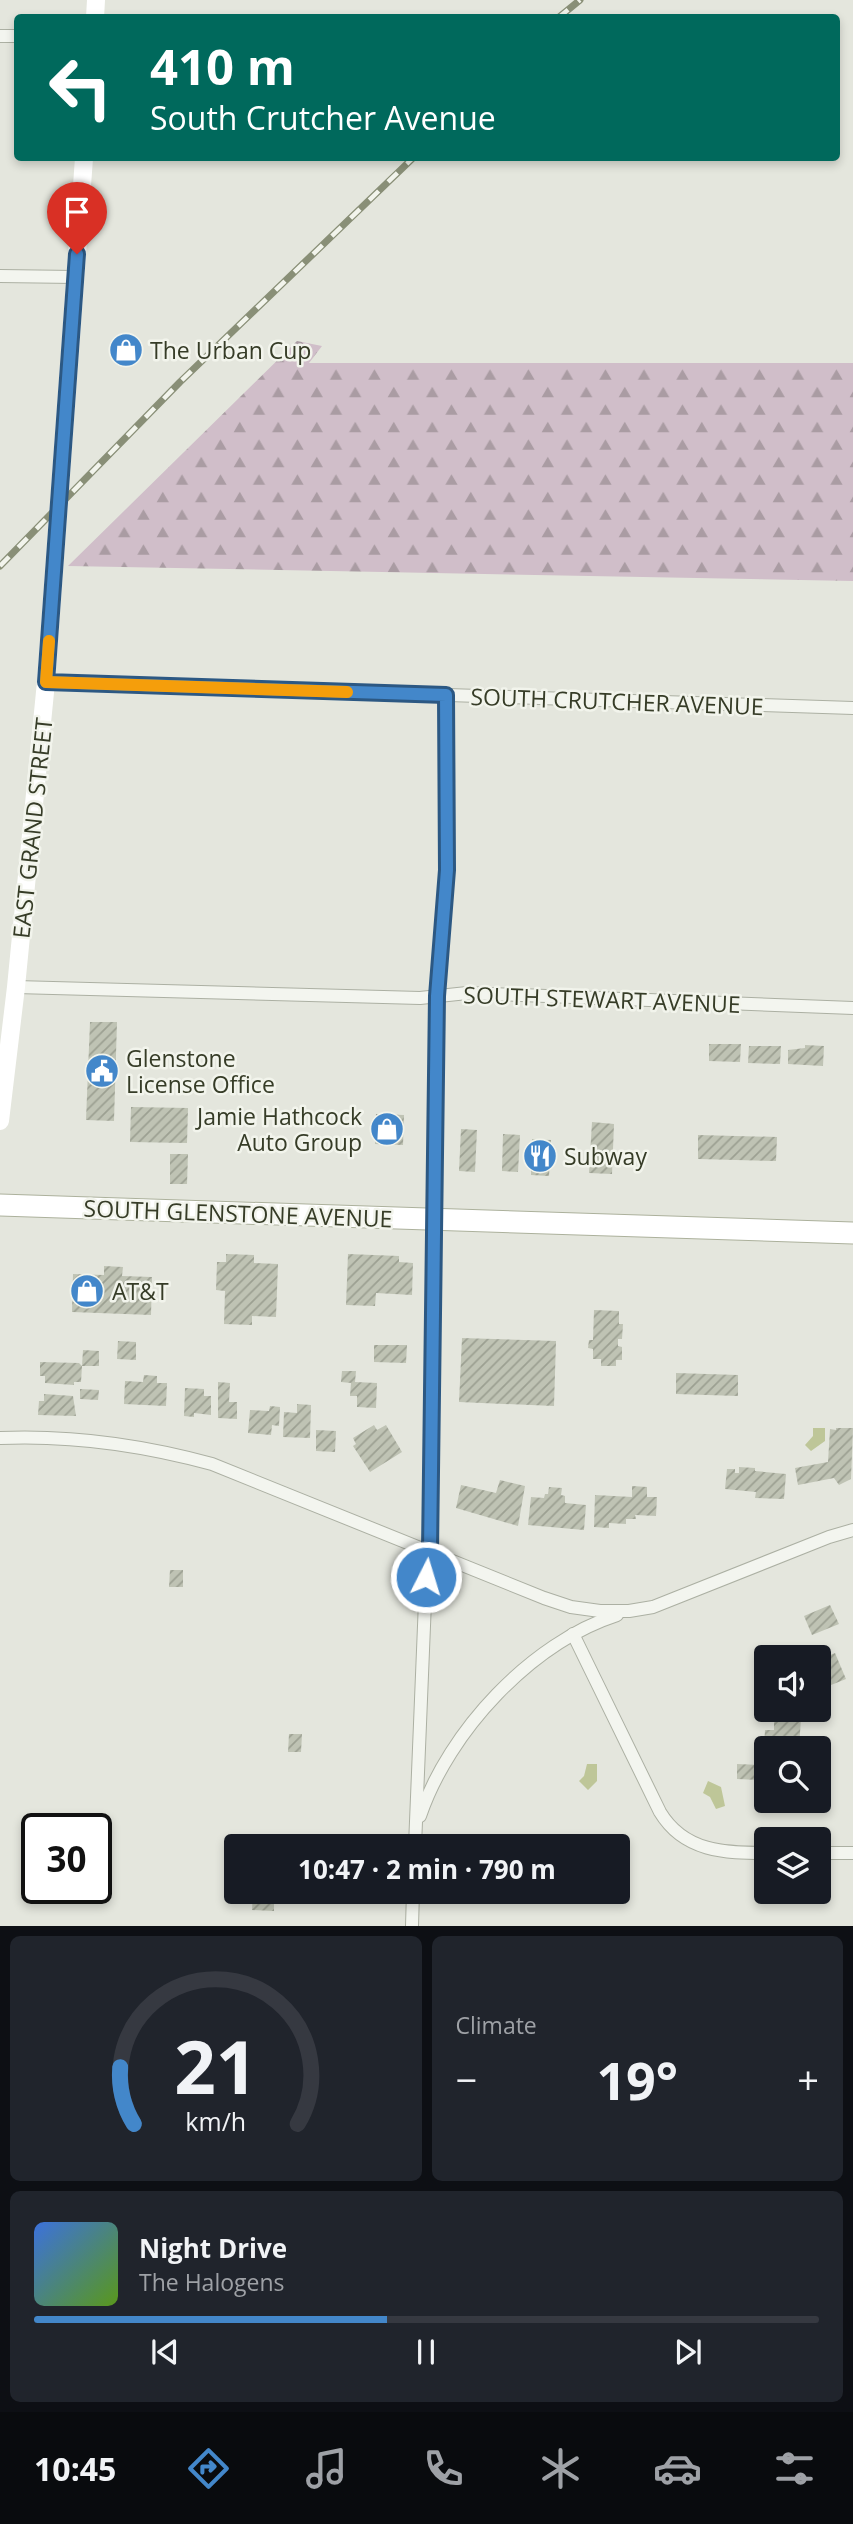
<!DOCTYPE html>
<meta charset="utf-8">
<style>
body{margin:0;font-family:"Open Sans",sans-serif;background:#20242c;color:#f1f3f6;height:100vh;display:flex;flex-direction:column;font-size:26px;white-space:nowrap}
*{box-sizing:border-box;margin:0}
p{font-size:23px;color:#9ea1a6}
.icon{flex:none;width:38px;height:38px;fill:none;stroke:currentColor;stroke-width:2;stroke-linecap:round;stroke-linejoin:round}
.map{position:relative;height:1926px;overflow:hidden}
.details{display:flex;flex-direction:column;gap:10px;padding:10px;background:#0d0f14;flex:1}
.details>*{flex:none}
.top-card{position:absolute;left:14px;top:14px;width:826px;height:147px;border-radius:7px;box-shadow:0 4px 10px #0003;background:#00695c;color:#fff;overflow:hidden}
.controls{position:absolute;left:754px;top:1645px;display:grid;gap:14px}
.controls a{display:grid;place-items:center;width:77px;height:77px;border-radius:7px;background:#171b24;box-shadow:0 4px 10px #0003;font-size:35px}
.speed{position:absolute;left:21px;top:1813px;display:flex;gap:14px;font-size:35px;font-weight:700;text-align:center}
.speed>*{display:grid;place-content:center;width:91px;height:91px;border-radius:50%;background:#171b24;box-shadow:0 4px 10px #0003;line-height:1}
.speed .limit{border:4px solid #111;border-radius:10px;background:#fff;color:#111}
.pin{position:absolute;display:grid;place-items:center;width:60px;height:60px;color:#fff;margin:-72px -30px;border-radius:50% 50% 50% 0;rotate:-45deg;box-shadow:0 0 7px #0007}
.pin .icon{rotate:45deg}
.me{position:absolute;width:77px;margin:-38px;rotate:5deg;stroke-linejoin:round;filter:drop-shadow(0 0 5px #0008)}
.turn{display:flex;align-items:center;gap:24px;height:147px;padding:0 21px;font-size:32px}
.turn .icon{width:91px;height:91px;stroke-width:2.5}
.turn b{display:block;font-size:49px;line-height:60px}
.big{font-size:52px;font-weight:700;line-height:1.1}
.details .tile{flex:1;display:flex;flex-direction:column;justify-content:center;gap:10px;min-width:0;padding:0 24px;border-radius:10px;background:#20242c}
.details .dial{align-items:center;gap:0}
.dial svg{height:182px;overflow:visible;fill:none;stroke:#363941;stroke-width:7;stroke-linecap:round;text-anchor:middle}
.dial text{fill:#f1f3f6;stroke:none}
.song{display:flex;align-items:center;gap:21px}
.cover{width:84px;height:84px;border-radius:10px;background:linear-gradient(135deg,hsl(220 70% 55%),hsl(90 70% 35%))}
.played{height:7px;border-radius:4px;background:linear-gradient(90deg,#4387ca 45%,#363941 45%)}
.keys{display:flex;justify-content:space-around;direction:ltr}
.heat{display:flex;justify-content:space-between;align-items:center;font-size:38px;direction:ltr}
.details .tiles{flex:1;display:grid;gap:10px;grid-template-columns:1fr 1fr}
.tile:last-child{grid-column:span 2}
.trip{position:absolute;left:224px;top:1834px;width:406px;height:70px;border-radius:7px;background:#171b24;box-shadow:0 4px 10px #0003;font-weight:700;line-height:70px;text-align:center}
.tab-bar{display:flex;height:112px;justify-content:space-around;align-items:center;background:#090b0e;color:#9ea1a6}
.tab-bar .icon{width:49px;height:49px}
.tab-bar .current{color:#4387ca}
.tab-bar b{font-size:32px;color:#f1f3f6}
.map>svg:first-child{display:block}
.forest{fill:url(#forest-firs)}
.water{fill:#bec698}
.building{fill:url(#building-hatch)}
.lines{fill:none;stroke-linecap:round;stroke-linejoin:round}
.street-casing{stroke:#acb0a3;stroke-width:14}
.primary-casing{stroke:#acb19c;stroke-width:23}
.street{stroke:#f3f5ef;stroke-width:12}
.secondary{stroke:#fff;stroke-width:18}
.primary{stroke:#fff;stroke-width:21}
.rail-casing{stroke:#898f77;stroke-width:7}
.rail{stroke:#f2f4ec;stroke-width:4.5;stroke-dasharray:13;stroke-linecap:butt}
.route-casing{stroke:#2c5883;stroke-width:18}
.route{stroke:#4387ca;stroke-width:12}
.slow{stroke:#f59e0b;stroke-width:12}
.labels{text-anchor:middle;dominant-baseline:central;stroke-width:5;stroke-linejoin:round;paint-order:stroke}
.poi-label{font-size:23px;fill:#363c27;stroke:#f2f4ec;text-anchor:start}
.street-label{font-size:23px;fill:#363c27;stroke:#f2f4ec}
</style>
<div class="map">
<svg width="853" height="1926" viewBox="0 0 853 1926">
<defs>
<pattern id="forest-firs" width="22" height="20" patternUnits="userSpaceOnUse" patternTransform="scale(1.75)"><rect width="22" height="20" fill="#d0bec9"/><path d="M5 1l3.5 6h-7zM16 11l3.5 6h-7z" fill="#aa9ca3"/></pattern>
<pattern id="building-hatch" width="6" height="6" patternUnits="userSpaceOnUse" patternTransform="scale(1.75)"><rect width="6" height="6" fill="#bfc3b4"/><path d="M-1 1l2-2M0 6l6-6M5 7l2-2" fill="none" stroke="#9ca092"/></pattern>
</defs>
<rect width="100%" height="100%" fill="#e4e6dd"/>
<path class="forest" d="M297,341L322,346L309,363H853V581L68,566Z"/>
<g class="water">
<path d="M813,1428H825V1441L811,1451L805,1445L813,1436Z"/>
<path d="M587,1764H597V1781L588,1790L579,1781L584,1776Z"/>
<path d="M708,1781L721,1787L725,1806L716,1809L710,1797L703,1793Z"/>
</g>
<g class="building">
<path d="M90,1022H117L114,1121L86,1120Z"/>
<path d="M709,1044H741L740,1062L709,1061Z"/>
<path d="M805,1045L824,1046L823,1066L788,1064V1050L805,1048Z"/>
<path d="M749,1046H781L780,1064L748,1063Z"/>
<path d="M131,1107L188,1108L187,1143L130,1142Z"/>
<path d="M376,1114L404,1115L403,1145L375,1144Z"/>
<path d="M592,1122L614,1124L612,1174L589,1173Z"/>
<path d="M461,1129L477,1130L475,1172L459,1171Z"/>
<path d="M503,1134L520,1135L518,1172L502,1171Z"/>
<path d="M698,1135L777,1137L776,1161L698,1159Z"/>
<path d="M532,1139L551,1140L549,1176L531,1175Z"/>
<path d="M170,1154H188L187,1184H170Z"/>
<path d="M226,1254L254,1255V1263L278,1264L276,1317L252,1316V1325L224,1324L225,1291L216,1290L217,1262H226Z"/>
<path d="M348,1254L399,1256V1262L413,1263L412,1295L376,1293L375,1306L346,1305Z"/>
<path d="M104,1266L123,1267L122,1276L152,1277L151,1315L72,1312L73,1274L104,1275Z"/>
<path d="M594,1310L619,1311V1324H623L622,1339H618V1346L622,1347V1360H616V1366H601V1359H593V1349L588,1348L589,1340H593Z"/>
<path d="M462,1338L556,1341L554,1406L459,1402Z"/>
<path d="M118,1341L136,1342V1360L117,1359Z"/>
<path d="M374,1345H407L406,1363L374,1362Z"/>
<path d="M83,1350L99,1351V1366H82Z"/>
<path d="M40,1362L79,1363L82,1366L81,1382H74V1385L45,1383V1376H40Z"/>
<path d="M342,1371H356L355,1382L377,1383L376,1408L357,1407V1396H350L351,1383L341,1382Z"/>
<path d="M676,1373L738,1375V1396L676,1394Z"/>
<path d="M144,1375L157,1376V1383H167L166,1406L124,1404L125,1381L143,1382Z"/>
<path d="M218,1382L230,1383L229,1402H237V1419L218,1418Z"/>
<path d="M185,1388L204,1389V1396H211V1415L194,1413V1417L184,1416Z"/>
<path d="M80,1389L99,1390L98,1400L80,1399Z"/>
<path d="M44,1394L73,1396L76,1416L38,1415L39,1401H44Z"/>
<path d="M297,1404L311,1405L310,1438L283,1437L284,1412L297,1413Z"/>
<path d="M270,1406L280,1407L279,1426L272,1425L271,1435L248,1433L250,1410L269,1411Z"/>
<path d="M374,1425L377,1430L386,1425L402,1452L370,1472L353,1446L356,1444L353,1438Z"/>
<path d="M836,1428H853L851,1479L839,1485L834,1478L798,1485L795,1468L828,1462L830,1429L836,1430Z"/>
<path d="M316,1430L336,1431L335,1452L316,1451Z"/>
<path d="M739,1467L755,1468V1471L786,1474L784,1499L755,1498L756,1492L725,1489L727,1469H735V1473H739Z"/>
<path d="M500,1480L525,1486L518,1526L456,1508L461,1485L496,1493Z"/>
<path d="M632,1486L647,1487V1497H657L656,1516L635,1515L636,1519H626V1524L609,1523V1528L594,1527L595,1495L632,1497Z"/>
<path d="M549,1487L562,1488L561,1495L565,1496V1503L586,1505L584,1530L528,1525L531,1497L544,1498L545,1494H548Z"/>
<path d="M170,1570H183V1587H169Z"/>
<path d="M830,1605L839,1624L812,1635L804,1616Z"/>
<path d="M835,1653L846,1679L826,1687L819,1672V1660Z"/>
<path d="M774,1717L801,1718L799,1748L764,1747L765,1730H774Z"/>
<path d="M289,1734H302L301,1752H288Z"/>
<path d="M737,1764L760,1765L759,1780L737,1779Z"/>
<path d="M253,1892H274V1911L252,1910Z"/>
</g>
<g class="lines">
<g class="street-casing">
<g id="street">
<path d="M0,36H18"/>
<path d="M0,276L75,277"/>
<path d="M46,682L853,708"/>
<path d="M16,987L420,998L467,993L853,1008"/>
<path d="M0,1438C72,1435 142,1445 212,1464L544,1598L571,1607L600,1611H629L653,1607L829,1537L853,1530"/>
<path d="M573,1634L660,1812C684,1852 725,1853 766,1853"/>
<path d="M420,1816C449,1731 531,1643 617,1615"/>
<path d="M415,1846L426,1577L430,1551L437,996L447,870L446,695"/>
<path d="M819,1853H853"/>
<path d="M412,1926L413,1892"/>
</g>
</g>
<g class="primary-casing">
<path id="primary" d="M0,1205L853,1233"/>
</g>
<use href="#street" class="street"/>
<g class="secondary">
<path d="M95,18L96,0"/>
<path d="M0,1121L16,987L46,682L84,158"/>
</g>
<use href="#primary" class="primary"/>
<g class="rail-casing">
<g id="rail">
<path d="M558,18L580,0"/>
<path d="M0,566L180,382L413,158"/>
</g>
</g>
<use href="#rail" class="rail"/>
</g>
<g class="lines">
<g class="route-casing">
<path id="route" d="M77,254L46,682L446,695L447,870L437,996L430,1551L426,1577"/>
</g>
<use href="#route" class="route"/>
<path class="slow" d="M49,641L46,682L347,692"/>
</g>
<defs>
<g id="shop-disc" transform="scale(1.75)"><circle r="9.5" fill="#4387ca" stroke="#f2f4ec"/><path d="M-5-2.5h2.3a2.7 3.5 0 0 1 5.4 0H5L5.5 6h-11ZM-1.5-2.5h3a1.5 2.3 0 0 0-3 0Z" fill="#fff"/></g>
<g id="civic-disc" transform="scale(1.75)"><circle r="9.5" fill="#4387ca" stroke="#f2f4ec"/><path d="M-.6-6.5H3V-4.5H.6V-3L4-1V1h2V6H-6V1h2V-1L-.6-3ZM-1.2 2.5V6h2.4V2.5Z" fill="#fff"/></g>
<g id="restaurant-disc" transform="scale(1.75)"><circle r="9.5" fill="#4387ca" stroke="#f2f4ec"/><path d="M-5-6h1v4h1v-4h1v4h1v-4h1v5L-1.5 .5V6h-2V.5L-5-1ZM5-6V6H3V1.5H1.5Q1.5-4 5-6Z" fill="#fff"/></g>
</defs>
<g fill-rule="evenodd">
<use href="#shop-disc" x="126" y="350"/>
<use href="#civic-disc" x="102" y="1071"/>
<use href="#shop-disc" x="387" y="1129"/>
<use href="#restaurant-disc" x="540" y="1156"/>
<use href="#shop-disc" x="87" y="1291"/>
</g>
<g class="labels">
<g class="poi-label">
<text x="150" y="350">The Urban Cup</text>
<text x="126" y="1058">Glenstone<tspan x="126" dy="26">License Office</tspan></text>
<text x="362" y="1116" text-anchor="end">Jamie Hathcock<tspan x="362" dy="26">Auto Group</tspan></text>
<text x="564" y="1156">Subway</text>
<text x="112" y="1291">AT&amp;T</text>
</g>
<g class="street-label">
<text transform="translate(617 701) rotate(2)">SOUTH CRUTCHER AVENUE</text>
<text transform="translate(32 828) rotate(-84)">EAST GRAND STREET</text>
<text transform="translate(602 999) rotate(2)">SOUTH STEWART AVENUE</text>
<text transform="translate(238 1213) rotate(2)">SOUTH GLENSTONE AVENUE</text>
</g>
</g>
</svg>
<div class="controls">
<a><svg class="icon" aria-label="sound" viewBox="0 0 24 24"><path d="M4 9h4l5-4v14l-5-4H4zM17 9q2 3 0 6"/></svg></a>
<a><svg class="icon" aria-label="search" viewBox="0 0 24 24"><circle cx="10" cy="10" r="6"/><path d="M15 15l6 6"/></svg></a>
<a><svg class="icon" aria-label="layers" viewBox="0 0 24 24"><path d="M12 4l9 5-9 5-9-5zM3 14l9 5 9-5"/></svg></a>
</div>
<div class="speed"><div class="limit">30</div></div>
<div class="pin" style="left:77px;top:254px;background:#d93025"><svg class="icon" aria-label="arrive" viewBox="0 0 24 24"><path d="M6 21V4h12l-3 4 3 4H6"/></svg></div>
<svg class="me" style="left:426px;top:1577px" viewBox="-20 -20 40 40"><circle r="17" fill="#4387ca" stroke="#fff" stroke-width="3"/><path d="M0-11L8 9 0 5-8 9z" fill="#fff"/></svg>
<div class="trip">10:47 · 2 min · 790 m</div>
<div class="top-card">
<div class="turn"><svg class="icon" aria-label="left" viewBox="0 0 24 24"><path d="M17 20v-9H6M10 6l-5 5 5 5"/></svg><div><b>410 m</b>South Crutcher Avenue</div></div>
</div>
</div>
<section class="details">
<div class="tiles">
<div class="tile dial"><svg viewBox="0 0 100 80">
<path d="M14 69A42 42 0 1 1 86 69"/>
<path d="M14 69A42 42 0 0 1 8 44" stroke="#4387ca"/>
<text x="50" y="56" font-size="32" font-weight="700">21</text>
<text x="50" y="72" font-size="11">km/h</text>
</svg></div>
<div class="tile"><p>Climate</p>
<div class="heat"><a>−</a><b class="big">19°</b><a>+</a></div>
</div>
<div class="tile">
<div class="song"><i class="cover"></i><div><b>Night Drive</b><p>The Halogens</p></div></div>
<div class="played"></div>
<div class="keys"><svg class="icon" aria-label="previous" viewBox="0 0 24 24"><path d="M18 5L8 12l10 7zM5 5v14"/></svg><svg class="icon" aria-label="pause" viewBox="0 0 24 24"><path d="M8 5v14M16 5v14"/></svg><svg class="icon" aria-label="next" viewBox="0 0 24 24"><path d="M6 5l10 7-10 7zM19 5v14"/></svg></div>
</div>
</div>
</section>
<nav class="tab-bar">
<b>10:45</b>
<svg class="icon current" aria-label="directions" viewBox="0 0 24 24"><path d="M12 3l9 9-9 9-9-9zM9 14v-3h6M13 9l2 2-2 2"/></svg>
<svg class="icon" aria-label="music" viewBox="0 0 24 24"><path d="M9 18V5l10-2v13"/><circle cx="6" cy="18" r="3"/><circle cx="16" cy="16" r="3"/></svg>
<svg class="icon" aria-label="phone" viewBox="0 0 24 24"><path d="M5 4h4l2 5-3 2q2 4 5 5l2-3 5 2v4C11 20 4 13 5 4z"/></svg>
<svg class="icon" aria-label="climate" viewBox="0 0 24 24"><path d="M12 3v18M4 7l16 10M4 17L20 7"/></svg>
<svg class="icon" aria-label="car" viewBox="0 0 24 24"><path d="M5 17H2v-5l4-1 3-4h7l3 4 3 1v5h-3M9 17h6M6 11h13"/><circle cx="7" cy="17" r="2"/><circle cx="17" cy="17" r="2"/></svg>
<svg class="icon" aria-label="filters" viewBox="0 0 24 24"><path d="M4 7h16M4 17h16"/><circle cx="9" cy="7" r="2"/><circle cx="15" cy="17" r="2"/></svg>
</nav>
